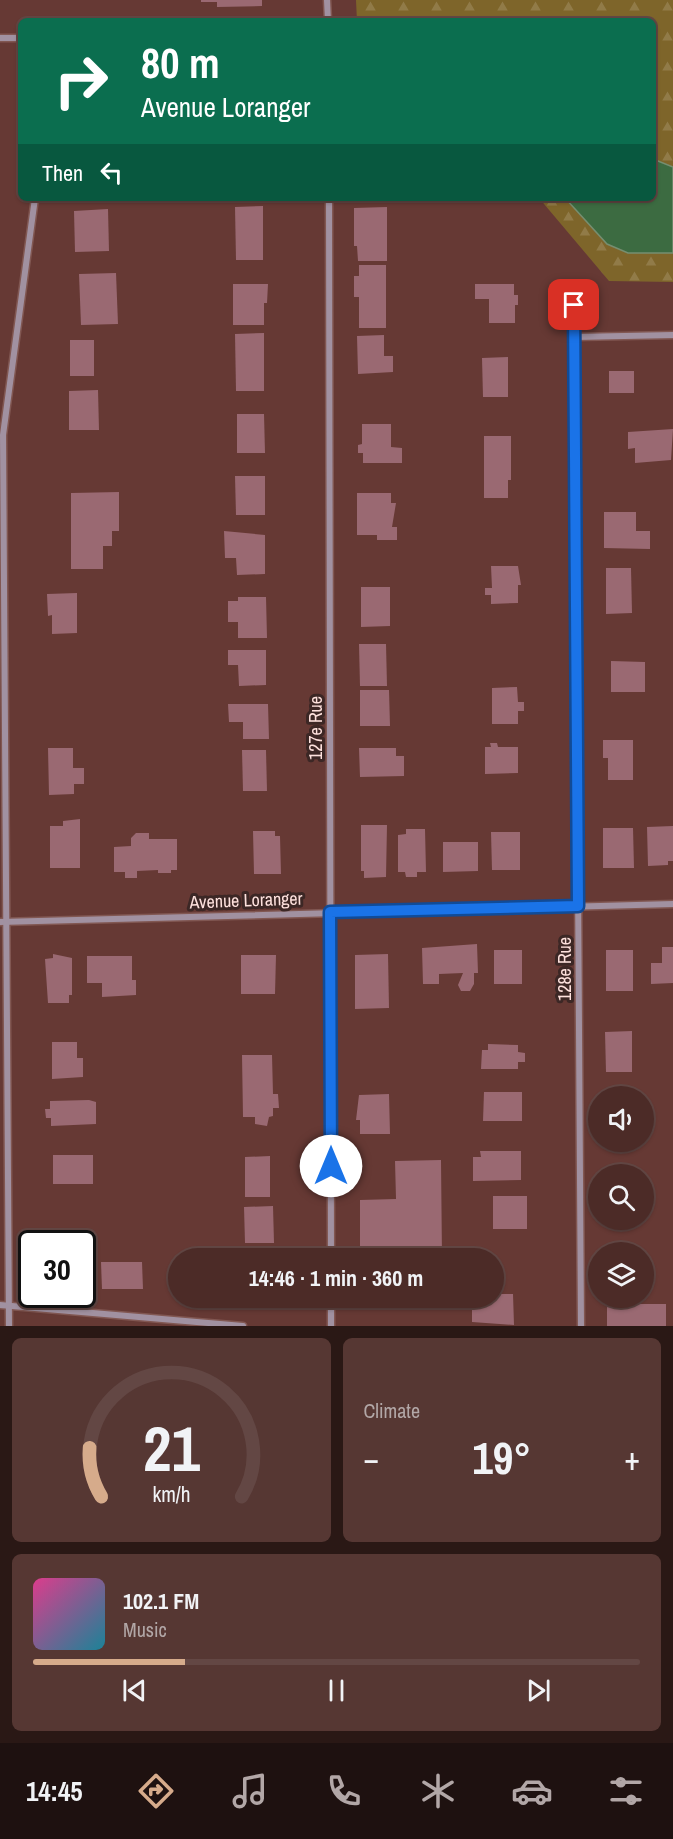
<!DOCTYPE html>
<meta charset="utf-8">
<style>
body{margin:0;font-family:"Archivo Narrow",sans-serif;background:#563733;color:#f1f3f6;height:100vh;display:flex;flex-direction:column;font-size:22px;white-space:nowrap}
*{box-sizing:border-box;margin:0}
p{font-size:20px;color:#b2a7a7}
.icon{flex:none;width:33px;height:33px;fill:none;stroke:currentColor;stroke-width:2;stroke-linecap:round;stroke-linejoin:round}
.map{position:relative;height:1326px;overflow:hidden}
.side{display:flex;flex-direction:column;gap:12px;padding:12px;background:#2a1815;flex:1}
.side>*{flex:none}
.top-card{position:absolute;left:18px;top:18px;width:638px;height:183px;border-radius:9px;box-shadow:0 2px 4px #0004,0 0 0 2px #634744;background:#0b6e4f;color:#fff;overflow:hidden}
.tools{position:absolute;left:588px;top:1086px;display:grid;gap:12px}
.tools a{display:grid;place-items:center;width:66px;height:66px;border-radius:50%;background:#4c2b27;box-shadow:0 2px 4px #0004,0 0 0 2px #634744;font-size:30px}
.speed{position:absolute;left:18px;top:1230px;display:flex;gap:12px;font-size:30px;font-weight:700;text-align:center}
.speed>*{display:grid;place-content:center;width:78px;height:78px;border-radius:50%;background:#4c2b27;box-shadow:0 2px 4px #0004,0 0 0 2px #634744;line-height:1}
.speed .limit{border:3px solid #111;border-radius:9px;background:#fff;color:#111}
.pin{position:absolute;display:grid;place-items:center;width:51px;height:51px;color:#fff;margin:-26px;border-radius:12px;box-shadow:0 3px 9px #0006}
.me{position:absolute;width:66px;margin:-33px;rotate:0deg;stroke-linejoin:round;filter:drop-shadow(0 0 4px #0008)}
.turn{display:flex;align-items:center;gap:21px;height:126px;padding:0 24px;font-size:27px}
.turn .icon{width:78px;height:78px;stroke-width:2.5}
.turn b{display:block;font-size:42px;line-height:51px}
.then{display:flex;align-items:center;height:57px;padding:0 24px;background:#0003;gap:12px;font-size:22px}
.big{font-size:45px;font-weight:700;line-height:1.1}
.side .widget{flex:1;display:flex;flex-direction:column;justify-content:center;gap:9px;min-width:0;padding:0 21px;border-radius:9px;background:#563733}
.side .dial{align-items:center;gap:0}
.dial svg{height:156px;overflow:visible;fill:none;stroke:#634744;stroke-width:7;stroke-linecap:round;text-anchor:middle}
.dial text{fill:#f1f3f6;stroke:none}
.song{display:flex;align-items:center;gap:18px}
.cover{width:72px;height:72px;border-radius:9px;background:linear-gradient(135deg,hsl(330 70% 55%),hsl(190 70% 35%))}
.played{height:6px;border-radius:3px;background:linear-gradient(90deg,#d6ab8b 25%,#634744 25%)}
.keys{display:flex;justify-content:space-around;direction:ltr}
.heat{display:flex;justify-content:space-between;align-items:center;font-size:33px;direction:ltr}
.side .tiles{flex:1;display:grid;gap:12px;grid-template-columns:1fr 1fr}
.widget:last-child{grid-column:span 2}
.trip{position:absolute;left:168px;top:1248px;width:336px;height:60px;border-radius:30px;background:#4c2b27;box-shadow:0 2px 4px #0004,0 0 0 2px #634744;font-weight:700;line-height:60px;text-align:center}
.menu{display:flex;height:96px;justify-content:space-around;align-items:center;background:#1e1110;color:#b2a7a7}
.menu .icon{width:42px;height:42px}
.menu .current{color:#d6ab8b}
.menu b{font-size:27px;color:#f1f3f6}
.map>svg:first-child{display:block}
.forest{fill:url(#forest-firs)}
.water{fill:#3c6b41;stroke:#768e70;stroke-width:1.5}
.building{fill:#9a6972}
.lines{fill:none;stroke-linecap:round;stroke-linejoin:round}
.street-casing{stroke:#815752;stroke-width:9}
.street{stroke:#a191a1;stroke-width:6}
.route-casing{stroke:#114b97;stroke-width:15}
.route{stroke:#1a73e8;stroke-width:10}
.labels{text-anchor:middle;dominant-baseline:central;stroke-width:6;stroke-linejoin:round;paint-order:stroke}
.street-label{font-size:18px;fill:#fee1dd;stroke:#3c2725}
</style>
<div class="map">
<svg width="673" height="1326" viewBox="0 0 673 1326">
<defs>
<pattern id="forest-firs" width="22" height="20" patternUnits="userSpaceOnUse" patternTransform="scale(1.5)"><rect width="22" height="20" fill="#7e652a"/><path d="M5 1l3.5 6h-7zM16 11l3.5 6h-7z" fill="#917b48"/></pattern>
</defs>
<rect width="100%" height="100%" fill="#663934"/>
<g class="forest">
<path d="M356,0H673V167L653,159L652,21H357Z"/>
<path d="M539,198H565L607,244L628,253H673V282L609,281Z"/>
</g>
<path class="water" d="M653,159L673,167V253H628L607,244L565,198H652Z"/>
<g class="building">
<path d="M201,0H262V6L217,7V2H201Z"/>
<path d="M77,198H106V201L77,202Z"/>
<path d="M263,206V260H236L235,207Z"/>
<path d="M387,207V261H358L357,246H354V208Z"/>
<path d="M108,209L109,251L75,252L74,211Z"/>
<path d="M359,265H386V328H359V297H354V276H359Z"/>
<path d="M116,273L118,324L81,325L79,274Z"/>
<path d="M233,284H268L267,303H264V325H233Z"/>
<path d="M475,284H514V295H518V305H515V323H489V299H475Z"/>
<path d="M264,333V391H236L235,334Z"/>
<path d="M384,335V356H393V372L358,374L357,336Z"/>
<rect x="70" y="340" width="24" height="36"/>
<path d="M508,357V397H483L482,358Z"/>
<rect x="609" y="371" width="25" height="22"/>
<path d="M98,390L99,430H69V391Z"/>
<path d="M237,414H264L265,453H237Z"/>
<path d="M362,424H391V447L402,448V463H363V453H358V445L362,444Z"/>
<path d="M673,429L671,460L635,463V448L628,449V432Z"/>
<path d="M484,436H511V480H508V498H484Z"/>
<path d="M235,476H265V515H236Z"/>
<path d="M119,492V531H112V546H103V569H71V493Z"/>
<path d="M357,493H391V503H396L392,527H397V540H377V535H357Z"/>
<path d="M604,512H636V531H650V549L604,548Z"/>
<path d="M224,531L265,535V574L237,575L236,558H225Z"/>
<path d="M491,566H518L521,585H518V603L491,604V595H485V588H492Z"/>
<path d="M606,568H631L632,613L606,614Z"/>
<path d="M361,587H390V626L361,627Z"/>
<path d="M77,593V633L52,634V615L48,616L47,594Z"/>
<path d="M238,597H266L267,638H238V622H228V601H238Z"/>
<path d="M359,644H386L387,686H360Z"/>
<path d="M228,650H266V685L239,686L238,665H228Z"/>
<path d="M611,661L645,662V692H611Z"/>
<path d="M517,687L518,702H524V711H518V724H492V688Z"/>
<path d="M360,690H389L390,726H360Z"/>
<path d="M228,704H268L269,739H243V722H229Z"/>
<path d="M603,740H633V780H608V758H603Z"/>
<path d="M490,743H497L498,747H518V773L485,774V747H491Z"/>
<path d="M48,748H73V768H84V784H74V794L49,795Z"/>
<path d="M359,748H396V756H404V776L360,777Z"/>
<path d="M242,750H266L267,791H243Z"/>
<path d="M80,819V868H50V826H63V821Z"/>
<path d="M361,825H387L386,877L364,878V871H361Z"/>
<path d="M673,826V861H668V865L648,866L647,827Z"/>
<path d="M603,828H633L634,868H603Z"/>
<path d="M406,829H425L426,872H417V877H406L405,872H398V835L406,834Z"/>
<path d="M253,831H275V836H280L281,874H254Z"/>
<path d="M491,832H520V870H492Z"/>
<path d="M136,833H149V839H177V870H171V873H158V870L137,871V878H125V872H114V847L131,846V838Z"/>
<path d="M443,842H478V871L443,872Z"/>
<path d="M477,944L478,973H474V984L470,991H461L458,985L463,973L439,974V984H423L422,948Z"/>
<path d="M662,947H673V983L651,984V963H662Z"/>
<rect x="494" y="950" width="28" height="34"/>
<rect x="606" y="950" width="27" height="41"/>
<path d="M53,954L72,958V995H69V1003H48L45,959L53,958Z"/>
<path d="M388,954L389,1008L355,1009V955Z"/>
<path d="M241,955H276L275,994H241Z"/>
<path d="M87,956H132V980H136V995L102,997V983H87Z"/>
<path d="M632,1031V1072H606L605,1032Z"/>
<path d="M52,1042H77V1058H83V1077L52,1079Z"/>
<path d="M488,1044L518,1045V1052L525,1053V1062H518V1069H481L482,1050H488Z"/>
<path d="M242,1055H272L273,1094H278L279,1108H273V1116L269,1117L267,1126L255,1124V1117H243Z"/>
<path d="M484,1092H522V1121H483Z"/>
<path d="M389,1094L390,1134H360V1120H356L359,1095Z"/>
<path d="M89,1100L96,1102V1124L51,1126V1118H46L45,1109H50V1101Z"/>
<path d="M480,1151H521V1180L473,1181V1157H481Z"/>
<rect x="53" y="1155" width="40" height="29"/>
<path d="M270,1156V1197H245V1157Z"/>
<path d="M441,1160L442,1258H360V1200L396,1199L395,1161Z"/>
<rect x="493" y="1196" width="34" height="33"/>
<path d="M273,1206L274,1243H245L244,1207Z"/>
<path d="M101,1262H142L143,1289H102Z"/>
<path d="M494,1294H513L514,1325L472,1322V1298H494Z"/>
<path d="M224,1298H266L267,1305H224Z"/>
<rect x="607" y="1304" width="59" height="22"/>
</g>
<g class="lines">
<g class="street-casing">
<g id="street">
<path d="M327,0L328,21"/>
<path d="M0,38H21"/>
<path d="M329,198L331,1258"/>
<path d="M574,288L581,1326"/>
<path d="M575,337L673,335"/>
<path d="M0,922L673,904"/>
<path d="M331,1298V1326"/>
<path d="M0,1305L243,1326"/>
<path d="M9,1326L3,435L35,198"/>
</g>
</g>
<use href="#street" class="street"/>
</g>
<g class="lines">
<g class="route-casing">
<path id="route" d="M331,1166L330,912L578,906L574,305"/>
</g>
<use href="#route" class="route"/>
</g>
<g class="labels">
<g class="street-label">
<text transform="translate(315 728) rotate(-90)">127e Rue</text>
<text transform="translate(246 900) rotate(-2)">Avenue Loranger</text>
<text transform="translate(564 969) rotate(-90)">128e Rue</text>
</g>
</g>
</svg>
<div class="tools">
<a><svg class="icon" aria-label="sound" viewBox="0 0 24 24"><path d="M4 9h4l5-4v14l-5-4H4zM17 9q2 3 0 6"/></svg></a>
<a><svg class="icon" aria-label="search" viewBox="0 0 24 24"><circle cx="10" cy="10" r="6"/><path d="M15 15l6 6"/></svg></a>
<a><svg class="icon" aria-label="layers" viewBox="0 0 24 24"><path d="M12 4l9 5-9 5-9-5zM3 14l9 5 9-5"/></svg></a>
</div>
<div class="speed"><div class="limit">30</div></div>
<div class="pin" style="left:574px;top:305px;background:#d93025"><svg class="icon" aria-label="arrive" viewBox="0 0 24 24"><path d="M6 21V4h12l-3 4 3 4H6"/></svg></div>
<svg class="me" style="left:331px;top:1166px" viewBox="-20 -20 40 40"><circle r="19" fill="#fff"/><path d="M0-13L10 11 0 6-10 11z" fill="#1a73e8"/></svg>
<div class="trip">14:46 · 1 min · 360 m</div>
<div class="top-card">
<div class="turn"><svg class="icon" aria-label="right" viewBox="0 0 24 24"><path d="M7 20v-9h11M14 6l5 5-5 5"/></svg><div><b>80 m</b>Avenue Loranger</div></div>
<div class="then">Then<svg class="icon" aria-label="left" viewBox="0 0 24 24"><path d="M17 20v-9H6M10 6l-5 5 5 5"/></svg></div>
</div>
</div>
<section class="side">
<div class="tiles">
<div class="widget dial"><svg viewBox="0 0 100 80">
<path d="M14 69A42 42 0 1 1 86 69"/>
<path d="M14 69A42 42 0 0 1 8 44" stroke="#d6ab8b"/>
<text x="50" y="56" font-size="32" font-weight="700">21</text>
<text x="50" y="72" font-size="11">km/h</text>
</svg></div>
<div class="widget"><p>Climate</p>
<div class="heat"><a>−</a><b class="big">19°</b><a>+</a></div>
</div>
<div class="widget">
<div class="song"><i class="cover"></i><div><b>102.1 FM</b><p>Music</p></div></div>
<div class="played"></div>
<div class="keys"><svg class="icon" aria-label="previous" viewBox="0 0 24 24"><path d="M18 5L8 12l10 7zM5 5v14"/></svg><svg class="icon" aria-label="pause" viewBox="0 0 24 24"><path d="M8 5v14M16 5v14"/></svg><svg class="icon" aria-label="next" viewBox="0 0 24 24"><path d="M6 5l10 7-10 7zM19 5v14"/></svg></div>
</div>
</div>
</section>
<nav class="menu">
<b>14:45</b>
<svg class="icon current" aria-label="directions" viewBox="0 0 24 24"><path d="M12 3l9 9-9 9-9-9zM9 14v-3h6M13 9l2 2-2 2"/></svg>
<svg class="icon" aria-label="music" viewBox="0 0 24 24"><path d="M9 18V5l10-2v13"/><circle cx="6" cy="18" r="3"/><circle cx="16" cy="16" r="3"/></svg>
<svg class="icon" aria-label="phone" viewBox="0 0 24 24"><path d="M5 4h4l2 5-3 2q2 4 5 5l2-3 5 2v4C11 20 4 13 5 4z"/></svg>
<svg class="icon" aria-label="climate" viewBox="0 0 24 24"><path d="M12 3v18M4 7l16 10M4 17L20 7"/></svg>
<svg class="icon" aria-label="car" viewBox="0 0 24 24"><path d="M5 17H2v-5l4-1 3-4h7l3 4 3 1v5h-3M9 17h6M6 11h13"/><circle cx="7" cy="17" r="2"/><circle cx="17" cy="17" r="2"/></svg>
<svg class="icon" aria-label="filters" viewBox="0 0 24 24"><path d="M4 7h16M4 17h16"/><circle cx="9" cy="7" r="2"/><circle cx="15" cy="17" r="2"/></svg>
</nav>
